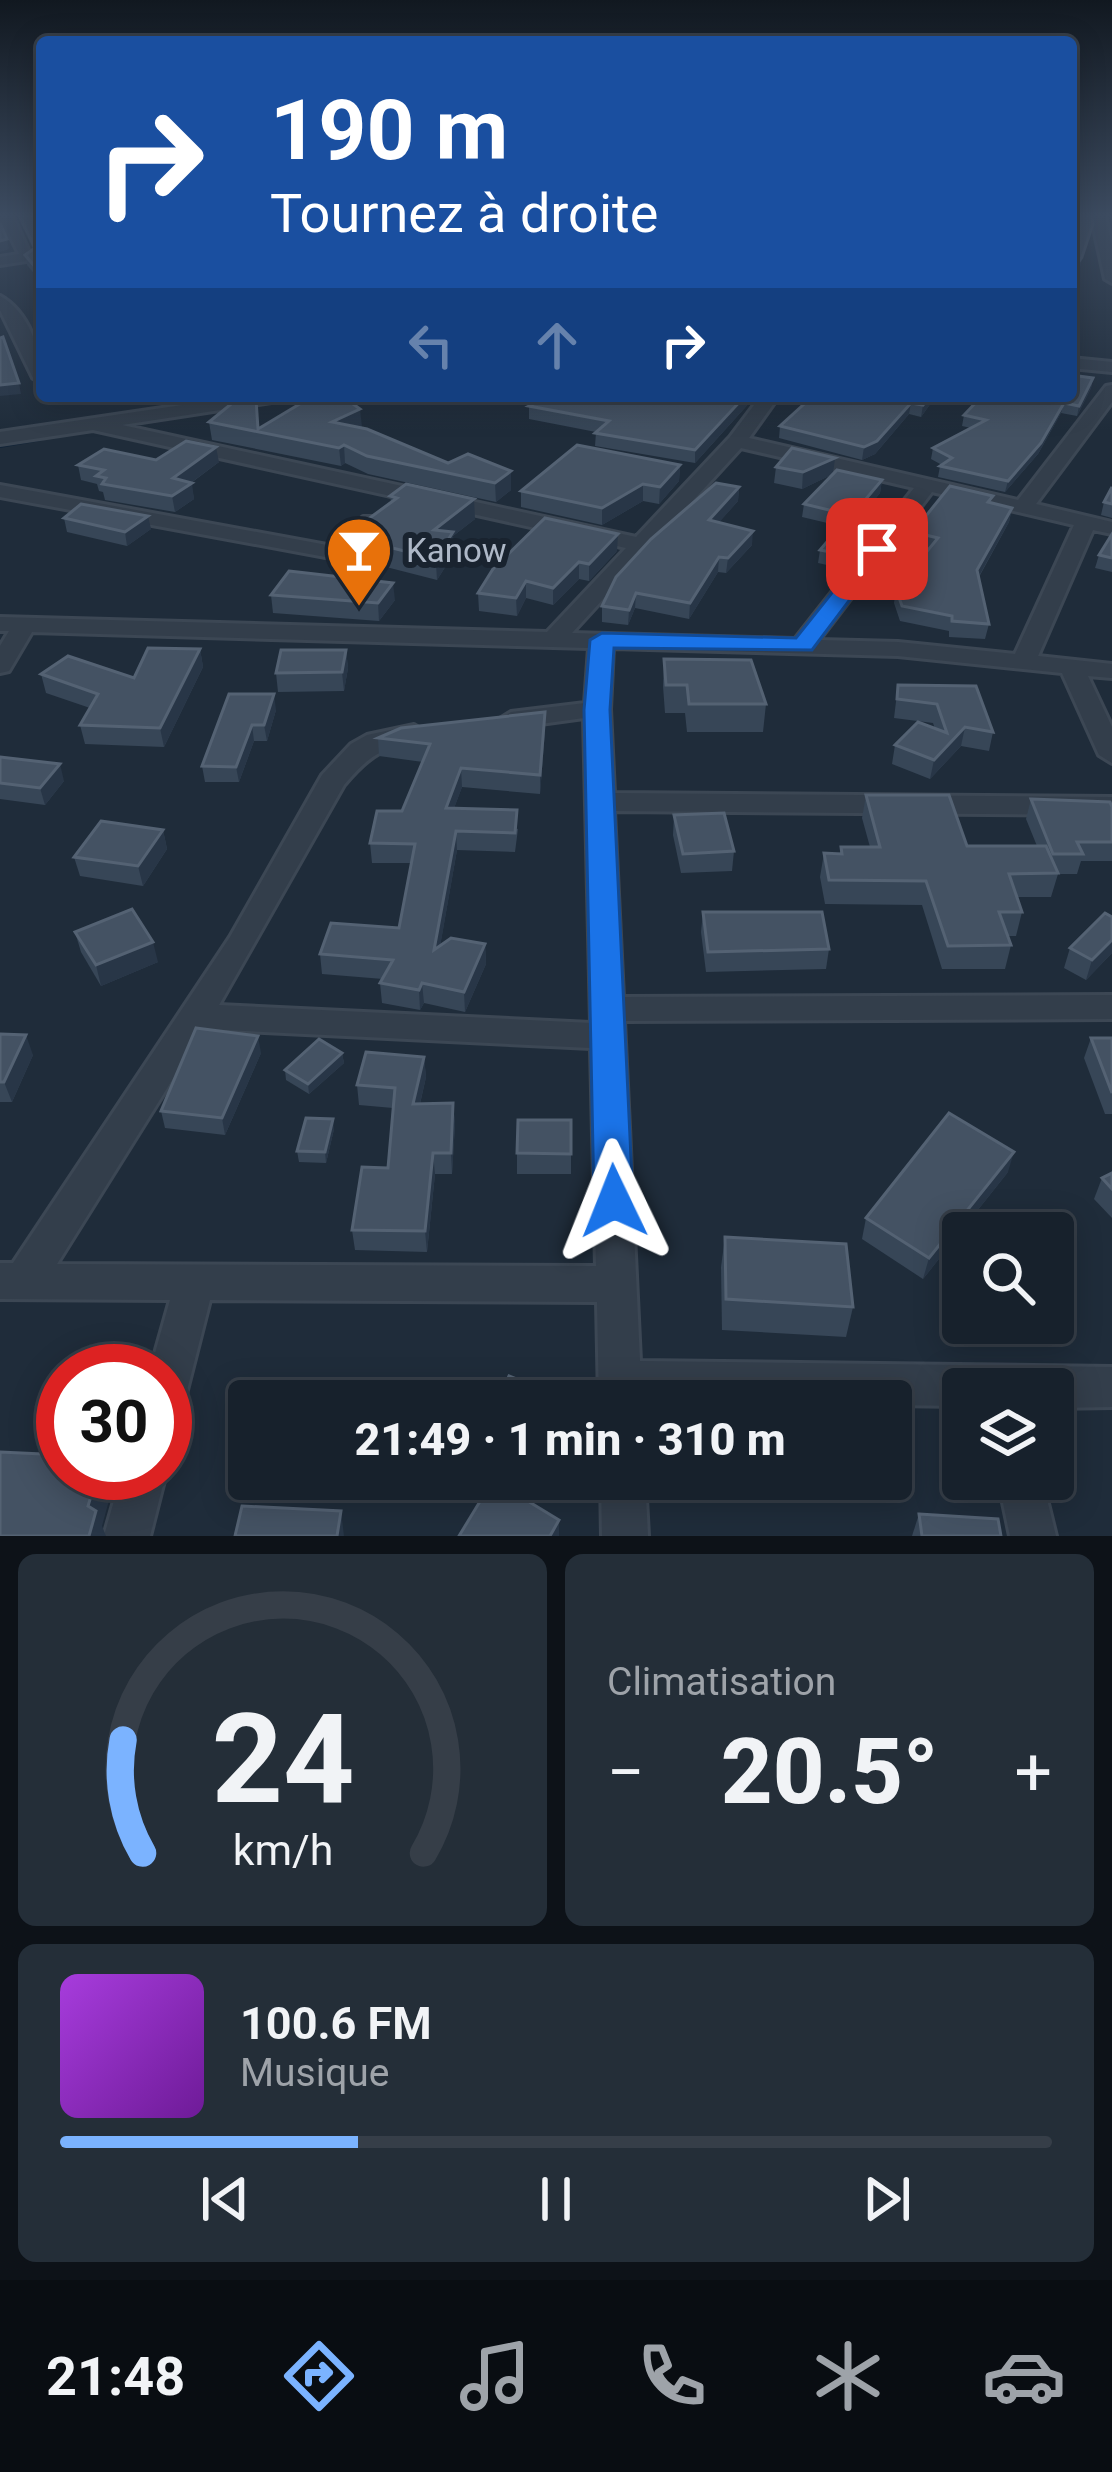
<!DOCTYPE html>
<html lang="fr">
<meta charset="utf-8">
<style>
body{margin:0;font-family:Roboto,sans-serif;background:#242e38;color:#f1f3f6;height:100vh;display:flex;flex-direction:column;font-size:45px;white-space:nowrap}
*{box-sizing:border-box;margin:0}
p{font-size:39px;color:#9ea3a9}
.icon{flex:none;width:66px;height:66px;fill:none;stroke:currentColor;stroke-width:2;stroke-linecap:round;stroke-linejoin:round}
.map{position:relative;height:1536px;overflow:hidden}
.panel{display:flex;flex-direction:column;gap:18px;padding:18px;background:#0d1218;flex:1}
.panel>*{flex:none}
.banner{position:absolute;left:36px;top:36px;width:1041px;height:366px;border-radius:12px;box-shadow:0 6px 30px #0003,0 0 0 3px #363e48;background:#1a4fa0;color:#fff;overflow:hidden}
.fabs{position:absolute;left:942px;top:1212px;display:grid;gap:24px}
.fabs a{display:grid;place-items:center;width:132px;height:132px;border-radius:12px;background:#17212c;box-shadow:0 6px 30px #0003,0 0 0 3px #363e48;font-size:60px}
.speed{position:absolute;left:36px;top:1344px;display:flex;gap:24px;font-size:60px;font-weight:700;text-align:center}
.speed>*{display:grid;place-content:center;width:156px;height:156px;border-radius:50%;background:#17212c;box-shadow:0 6px 30px #0003,0 0 0 3px #363e48;line-height:1}
.speed .limit{border:18px solid #d22;background:#fff;color:#111}
.pin{position:absolute;display:grid;place-items:center;width:102px;height:102px;color:#fff;margin:-51px;border-radius:24px;box-shadow:0 6px 18px #0006}
.me{position:absolute;width:132px;margin:-66px;rotate:358deg;stroke-linejoin:round;filter:drop-shadow(0 0 9px #0008)}
.turn{display:flex;align-items:center;gap:42px;height:252px;padding:0 36px;font-size:54px}
.turn .icon{width:156px;height:156px;stroke-width:2.5}
.turn b{display:block;font-size:84px;line-height:102px}
.lanes{display:flex;align-items:center;height:114px;padding:0 36px;background:#0003;justify-content:center;gap:60px;direction:ltr}
.lanes .off{opacity:.35}
.big{font-size:90px;font-weight:800;line-height:1.1}
.panel .card{flex:1;display:flex;flex-direction:column;justify-content:center;gap:18px;min-width:0;padding:0 42px;border-radius:18px;background:#242e38}
.panel .dial{align-items:center;gap:0}
.dial svg{height:312px;overflow:visible;fill:none;stroke:#363e48;stroke-width:7;stroke-linecap:round;text-anchor:middle}
.dial text{fill:#f1f3f6;stroke:none}
.song{display:flex;align-items:center;gap:36px}
.cover{width:144px;height:144px;border-radius:18px;background:linear-gradient(135deg,hsl(280 70% 55%),hsl(280 70% 35%))}
.played{height:12px;border-radius:6px;background:linear-gradient(90deg,#7bb3ff 30%,#363e48 30%)}
.keys{display:flex;justify-content:space-around;direction:ltr}
.heat{display:flex;justify-content:space-between;align-items:center;font-size:66px;direction:ltr}
.panel .tiles{flex:1;display:grid;gap:18px;grid-template-columns:1fr 1fr}
.card:last-child{grid-column:span 2}
.trip{position:absolute;left:228px;top:1380px;width:684px;height:120px;border-radius:12px;background:#17212c;box-shadow:0 6px 30px #0003,0 0 0 3px #363e48;font-weight:800;line-height:120px;text-align:center}
.tab-bar{display:flex;height:192px;justify-content:space-around;align-items:center;background:#090d12;color:#9ea3a9}
.tab-bar .icon{width:84px;height:84px}
.tab-bar .active{color:#7bb3ff}
.tab-bar b{font-size:54px;color:#f1f3f6}
.map>svg:first-child{display:block}
.lines{fill:none;stroke-linecap:round;stroke-linejoin:round}
.stream{stroke:#122438;stroke-width:6}
.minor-casing{stroke:#3c4754;stroke-width:6}
.minor{fill:#333e4b;fill-rule:evenodd}
.wall{fill:#374657}
.shaded-wall{fill:#283647}
.building{fill:#445263;stroke:#546273;stroke-width:3}
.route{fill:#1a73e8;stroke:#114b97;stroke-width:3}
.labels{text-anchor:middle;dominant-baseline:central;stroke-width:12;stroke-linejoin:round;paint-order:stroke}
.far-poi-label{font-size:33px;fill:#aeb8c7;stroke:#19232f;text-anchor:start}
</style>
<div class="map">
<svg width="1112" height="1536" viewBox="0 0 1112 1536">
<rect width="100%" height="100%" fill="#1f2c3a"/>
<g class="lines">
<path class="stream" d="M0,445L40,438"/>
<g class="minor-casing">
<g id="minor">
<path d="M0,215H12L33,260L0,265V257L19,254Z"/>
<path d="M1091,215H1105L1112,247V283L1105,279Z"/>
<path d="M0,296C29,312 42,352 42,383L33,378L0,310Z"/>
<path d="M1071,358L1112,362V372L1071,368Z"/>
<path d="M1112,385V402L1036,504L1112,522V534L1093,530L1038,656L1112,664V678L1088,676L1112,727V763L1099,755L1062,673L898,656L613,648L610,709L614,793L1112,797V815L614,811L623,997L1112,995V1019L624,1021L640,1361L1112,1367V1407L1053,1408V1389H963V1406L891,1405V1401H599L597,1302L210,1300L186,1394L180,1408L165,1414V1371H150L170,1300L0,1299V1263H13L230,937L322,775L351,744L367,735L414,725L427,733L423,739C382,749 372,752 344,785L219,1005L591,1023L584,718L511,728L498,720L511,712L585,703L589,648L32,632L9,671L0,673V646L9,631H0V617L547,632L626,548L93,430L0,444V432L243,396H287L278,401L122,425L636,537L730,437L761,396H779L749,438L1018,500L1106,386ZM741,448L914,488L795,639L572,633ZM932,492L1074,525L1015,654L898,642L819,640ZM204,1029L591,1048L596,1266L57,1264Z"/>
<path d="M0,485L327,545L363,517H377L380,521L331,558L0,497Z"/>
<path d="M165,1470L166,1473L150,1536H104L122,1473Z"/>
<path d="M601,1479H645L648,1536H602Z"/>
<path d="M998,1479H1042L1056,1536H1010Z"/>
</g>
</g>
<use href="#minor" class="minor"/>
</g>
<g class="wall">
<path d="M17,215H42V283L27,265L25,255L33,249Z"/>
<path d="M1093,378L1091,388L1077,416L1061,413L1038,454L1005,492L938,477L940,466L942,465L931,459L933,448L971,428L962,426L964,415L991,397Z"/>
<path d="M804,396H936L921,417L909,414L875,454L862,460L779,438L780,426L803,405Z"/>
<path d="M751,401L695,463L595,446L596,432L529,419V406Z"/>
<path d="M209,422L259,429L362,427L360,428L448,463L511,471V490L496,502L368,474L345,463L341,466L212,440Z"/>
<path d="M156,460L219,462L191,483L194,499L175,512L105,500L103,492L99,491L97,484L81,480L78,465Z"/>
<path d="M680,465L679,481L659,504L643,501L602,525L521,507V491Z"/>
<path d="M776,467L833,474L802,489L774,483Z"/>
<path d="M882,480L880,493L862,515L872,517L870,530L845,569L818,563L820,550L840,526L802,517L804,504Z"/>
<path d="M739,487L738,501L719,522L752,545L726,573L718,572L689,619L635,608L628,625L602,622V606Z"/>
<path d="M1112,487V518L1101,515L1104,502Z"/>
<path d="M390,496L475,519L453,536L454,553L437,580L347,557L345,536L391,502Z"/>
<path d="M992,503L1012,508L1009,522L979,577L989,624L985,639L949,637V631L900,621L894,603L896,589L928,551L910,546L913,532Z"/>
<path d="M64,518L151,529L127,546L67,532Z"/>
<path d="M1112,534V572L1095,568L1099,555Z"/>
<path d="M617,551L589,581L579,579L553,605L526,598L517,616L479,611L478,593Z"/>
<path d="M271,595L395,600L379,621L273,613Z"/>
<path d="M200,649L203,667L164,747L85,744L80,725L90,708L46,693L41,674L134,678Z"/>
<path d="M346,650L348,668L344,691L278,692L276,673Z"/>
<path d="M664,659L766,704L763,732H687L685,713H665L663,686Z"/>
<path d="M898,685L993,732L989,751L961,746L930,779L892,764L895,745L935,729L933,723L894,718Z"/>
<path d="M229,694L276,710L267,741H254L239,782H205L202,766Z"/>
<path d="M545,730L540,794L462,787L454,808L518,829L515,852L457,850L440,946L485,944L486,964L465,1012L424,1003L420,1010L382,1003L380,983L383,979L322,974L320,954L399,928L411,863H372L370,843L402,811L423,762L379,756L378,738Z"/>
<path d="M0,757L64,781L45,805L0,799Z"/>
<path d="M866,795L967,846H1037L1026,819L1031,799L1112,807V861H1081L1077,874H1058L1051,897H1017L1022,912L1016,936H1008L1011,945L1005,969H942L922,905L825,904L820,877L824,853L840,854L841,847H870L862,818Z"/>
<path d="M674,815L734,851L732,871L681,873L673,835Z"/>
<path d="M163,830L167,849L143,886L80,876L74,857Z"/>
<path d="M703,912L829,949L826,969L706,972L701,932Z"/>
<path d="M1112,917V953L1086,980L1064,968L1070,948Z"/>
<path d="M75,932L158,962L101,986L81,952Z"/>
<path d="M0,1034L33,1055L12,1102H0Z"/>
<path d="M1091,1038H1112V1114H1105L1084,1058Z"/>
<path d="M261,1053L225,1135L165,1128L161,1111Z"/>
<path d="M342,1053L344,1063L309,1094L286,1080L285,1070Z"/>
<path d="M424,1057L426,1077L420,1104L453,1103L455,1124L452,1174H435L427,1252L355,1250L352,1230L388,1168L393,1108L359,1105L357,1085Z"/>
<path d="M571,1120V1174H517V1153Z"/>
<path d="M334,1129L326,1163L299,1162L297,1151Z"/>
<path d="M1008,1172L923,1279L862,1239L866,1218Z"/>
<path d="M1112,1173V1218L1094,1199L1102,1178Z"/>
<path d="M725,1237L853,1307L846,1337L722,1330L721,1267Z"/>
<path d="M919,1514L1001,1536H912Z"/>
</g>
<g class="shaded-wall">
<path d="M1093,224L1080,267L1071,281V273Z"/>
<path d="M7,239L9,249L0,252V241Z"/>
<path d="M1093,378L1091,388L1077,416L1079,406Z"/>
<path d="M19,383L21,394L0,396V385Z"/>
<path d="M745,396H751V401L695,463V450Z"/>
<path d="M930,396H936L921,417L923,405Z"/>
<path d="M911,403L909,414L875,454L862,460L864,447Z"/>
<path d="M1064,403L1061,413L1038,454L1005,492L1008,481Z"/>
<path d="M360,409L362,427L334,440L332,422Z"/>
<path d="M344,445L345,463L341,466L339,448Z"/>
<path d="M216,447L219,462L181,490L192,483L194,499L175,512L172,496L173,478Z"/>
<path d="M835,458L833,474L802,489L803,472Z"/>
<path d="M680,465L679,481L659,504L660,487Z"/>
<path d="M511,471V490L496,502L495,483Z"/>
<path d="M882,480L880,493L852,526L854,513Z"/>
<path d="M643,484V501L602,525V508Z"/>
<path d="M739,487L738,501L708,535L709,520Z"/>
<path d="M474,499L475,519L453,536L454,553L437,580L434,530Z"/>
<path d="M1012,508L1009,522L974,585L977,570Z"/>
<path d="M148,516L151,529L127,546L125,532Z"/>
<path d="M872,517L870,530L845,569L847,555Z"/>
<path d="M753,531L752,545L726,573L728,558Z"/>
<path d="M618,534L617,551L589,581V564Z"/>
<path d="M719,557L718,572L689,619L690,603Z"/>
<path d="M579,562V579L553,605V588Z"/>
<path d="M526,581V598L517,616L516,598Z"/>
<path d="M393,583L395,600L379,621L378,603Z"/>
<path d="M636,593L635,608L628,625L629,610Z"/>
<path d="M200,649L203,667L164,747L160,728Z"/>
<path d="M346,650L348,668L344,691L342,672Z"/>
<path d="M274,694L276,710L267,741L264,725Z"/>
<path d="M545,712V730L540,794V775Z"/>
<path d="M252,725L254,741L239,782L236,767Z"/>
<path d="M965,727L961,746L930,779L934,760Z"/>
<path d="M60,764L64,781L45,805L40,788Z"/>
<path d="M461,768L462,787L447,827L446,808Z"/>
<path d="M163,830L167,849L143,886L138,866Z"/>
<path d="M456,831L457,850L436,970L434,950Z"/>
<path d="M1112,940V953L1086,980L1092,960Z"/>
<path d="M153,942L158,962L101,986L96,965Z"/>
<path d="M485,944L486,964L465,1012L464,992Z"/>
<path d="M422,983L424,1003L420,1010L419,990Z"/>
<path d="M26,1035L33,1055L12,1102L4,1082Z"/>
<path d="M258,1036L261,1053L225,1135L222,1118Z"/>
<path d="M342,1053L344,1063L309,1094L308,1084Z"/>
<path d="M424,1057L426,1077L415,1125L413,1104Z"/>
<path d="M453,1103L455,1124L452,1174L451,1153Z"/>
<path d="M333,1119L334,1129L326,1163L325,1152Z"/>
<path d="M1014,1152L1008,1172L923,1279L929,1258Z"/>
<path d="M433,1153L435,1174L427,1252L425,1231Z"/>
<path d="M98,1473H108L113,1486L102,1526L106,1536H89L88,1506Z"/>
<path d="M341,1511L344,1536H337Z"/>
<path d="M559,1520V1536H550Z"/>
</g>
<g class="building">
<path d="M19,215H42V275L25,255L35,248Z"/>
<path d="M1071,215H1091L1093,224L1082,257L1071,273Z"/>
<path d="M0,223L7,239L0,241Z"/>
<path d="M3,337L19,383L0,385V338Z"/>
<path d="M1071,375L1093,378L1079,406L1064,403L1041,443L1008,481L940,466L952,458L933,448L986,420L964,415L982,396H1071Z"/>
<path d="M313,396H342L360,409L332,422L367,429L448,463L468,454L511,471L495,483L367,456L344,445L339,448L209,422L236,400L256,399L258,429Z"/>
<path d="M550,396H745L695,450L595,433L609,421L529,406Z"/>
<path d="M813,396H930L923,405L911,403L877,441L864,447L780,426Z"/>
<path d="M186,441L216,447L173,478L192,483L172,496L102,484L106,478L96,476L104,470L78,465L104,449L156,460Z"/>
<path d="M577,445L680,465L660,487L643,484L602,508L521,491Z"/>
<path d="M792,448L835,458L803,472L776,467Z"/>
<path d="M837,470L882,480L854,513L872,517L847,555L820,550L850,515L804,504Z"/>
<path d="M716,483L739,487L709,520L753,531L728,558L719,557L690,603L636,593L629,610L602,606L616,577L651,539Z"/>
<path d="M406,484L474,499L434,530L453,532L436,559L345,536L397,498L390,496Z"/>
<path d="M950,486L993,496L988,502L1012,508L977,570L989,624L952,621V616L902,606L896,589L938,538L913,532Z"/>
<path d="M1112,487V504L1104,502Z"/>
<path d="M81,504L148,516L125,532L64,518Z"/>
<path d="M545,518L618,534L589,564L579,562L553,588L526,581L516,598L478,593L493,569Z"/>
<path d="M1112,534V558L1099,555Z"/>
<path d="M289,571L393,583L378,603L271,595Z"/>
<path d="M148,648L200,649L160,728L80,725L98,694L41,674L68,656L134,678Z"/>
<path d="M281,650H346L342,672L276,673Z"/>
<path d="M664,659L751,660L766,704H689L687,685H666Z"/>
<path d="M898,685L976,686L993,732L965,727L934,760L895,745L918,722L947,733L937,704L897,699Z"/>
<path d="M229,694H274L264,725H252L236,767L202,766Z"/>
<path d="M545,712L540,775L461,768L446,808L517,810L515,833L456,831L434,950L451,938L485,944L464,992L422,983L419,990L380,983L393,960L320,954L331,923L399,928L415,844L370,843L377,811H402L430,744L378,738L401,728Z"/>
<path d="M0,757L60,764L40,788L0,783Z"/>
<path d="M866,795H949L967,846H1046L1058,873L1009,874L1022,912H999L1011,945L948,946L926,881L829,880L824,853L842,854L841,847H880Z"/>
<path d="M1031,799L1110,802L1112,807V842H1077L1083,854H1053Z"/>
<path d="M724,813L734,851L683,854L674,815Z"/>
<path d="M101,821L163,830L138,866L74,857Z"/>
<path d="M132,909L153,942L96,965L75,932Z"/>
<path d="M703,912H822L829,949L708,952Z"/>
<path d="M1105,913L1112,917V940L1092,960L1070,948Z"/>
<path d="M196,1028L258,1036L222,1118L161,1111Z"/>
<path d="M0,1034L26,1035L4,1082H0Z"/>
<path d="M1091,1038H1112V1093Z"/>
<path d="M319,1039L342,1053L308,1084L285,1070Z"/>
<path d="M366,1052L424,1057L413,1104L453,1103L451,1153H433L425,1231L352,1230L362,1167L388,1168L395,1088L357,1085Z"/>
<path d="M949,1113L1014,1152L929,1258L866,1218Z"/>
<path d="M306,1118L333,1119L325,1152L297,1151Z"/>
<path d="M518,1120H571V1154L517,1153Z"/>
<path d="M1112,1173V1189L1102,1178Z"/>
<path d="M725,1237L846,1244L853,1307L726,1299Z"/>
<path d="M90,1355L139,1358L135,1371H85Z"/>
<path d="M509,1376L570,1401H497Z"/>
<path d="M0,1452L63,1455V1473H98L88,1506L96,1511L89,1536H0Z"/>
<path d="M493,1480L559,1520L550,1536H459Z"/>
<path d="M242,1506L341,1511L337,1536H235Z"/>
<path d="M919,1514L998,1519L1001,1536H922Z"/>
</g>
<linearGradient id="sky" x2="0" y2="1"><stop stop-color="#111820"/><stop offset="0.5" stop-color="#3c4b60"/><stop offset="1" stop-color="#3c4b60" stop-opacity="0"/></linearGradient>
<rect width="1112" height="430" fill="url(#sky)"/>
<path class="route" d="M877,543L888,549L812,650L614,648L610,710L633,1201L627,1212L614,1217L600,1212L594,1201L584,710L590,640L602,633L796,638L870,545Z"/>
<defs>
<g id="bar-pin" transform="scale(3.45)"><path d="M0 17L-7.5 6A9.5 9.5 0 1 1 7.5 6Z" fill="#e8710a" stroke="#19232f"/><path d="M-6-5H6L.8 .8V4.5H3.5V6h-7V4.5H-.8V.8Z" fill="#fff"/></g>
</defs>
<g fill-rule="evenodd">
<use href="#bar-pin" x="359" y="550"/>
</g>
<g class="labels">
<g class="far-poi-label">
<text x="406" y="550">Kanow</text>
</g>
</g>
</svg>
<div class="fabs">
<a><svg class="icon" aria-label="search" viewBox="0 0 24 24"><circle cx="10" cy="10" r="6"/><path d="M15 15l6 6"/></svg></a>
<a><svg class="icon" aria-label="layers" viewBox="0 0 24 24"><path d="M12 4l9 5-9 5-9-5zM3 14l9 5 9-5"/></svg></a>
</div>
<div class="speed"><div class="limit">30</div></div>
<div class="pin" style="left:877px;top:549px;background:#d93025"><svg class="icon" aria-label="arrive" viewBox="0 0 24 24"><path d="M6 21V4h12l-3 4 3 4H6"/></svg></div>
<svg class="me" style="left:614px;top:1201px" viewBox="-20 -20 40 40"><path d="M0-17L14 15 0 8-14 15z" fill="#1a73e8" stroke="#fff" stroke-width="4"/></svg>
<div class="trip">21:49 · 1 min · 310 m</div>
<div class="banner">
<div class="turn"><svg class="icon" aria-label="right" viewBox="0 0 24 24"><path d="M7 20v-9h11M14 6l5 5-5 5"/></svg><div><b>190 m</b>Tournez à droite</div></div>
<div class="lanes"><svg class="icon off" aria-label="left" viewBox="0 0 24 24"><path d="M17 20v-9H6M10 6l-5 5 5 5"/></svg><svg class="icon off" aria-label="ahead" viewBox="0 0 24 24"><path d="M12 20V5M6 11l6-6 6 6"/></svg><svg class="icon" aria-label="right" viewBox="0 0 24 24"><path d="M7 20v-9h11M14 6l5 5-5 5"/></svg></div>
</div>
</div>
<section class="panel">
<div class="tiles">
<div class="card dial"><svg viewBox="0 0 100 80">
<path d="M14 69A42 42 0 1 1 86 69"/>
<path d="M14 69A42 42 0 0 1 9 40" stroke="#7bb3ff"/>
<text x="50" y="56" font-size="32" font-weight="700">24</text>
<text x="50" y="72" font-size="11">km/h</text>
</svg></div>
<div class="card"><p>Climatisation</p>
<div class="heat"><a>−</a><b class="big">20.5°</b><a>+</a></div>
</div>
<div class="card">
<div class="song"><i class="cover"></i><div><b>100.6 FM</b><p>Musique</p></div></div>
<div class="played"></div>
<div class="keys"><svg class="icon" aria-label="previous" viewBox="0 0 24 24"><path d="M18 5L8 12l10 7zM5 5v14"/></svg><svg class="icon" aria-label="pause" viewBox="0 0 24 24"><path d="M8 5v14M16 5v14"/></svg><svg class="icon" aria-label="next" viewBox="0 0 24 24"><path d="M6 5l10 7-10 7zM19 5v14"/></svg></div>
</div>
</div>
</section>
<nav class="tab-bar">
<b>21:48</b>
<svg class="icon active" aria-label="directions" viewBox="0 0 24 24"><path d="M12 3l9 9-9 9-9-9zM9 14v-3h6M13 9l2 2-2 2"/></svg>
<svg class="icon" aria-label="music" viewBox="0 0 24 24"><path d="M9 18V5l10-2v13"/><circle cx="6" cy="18" r="3"/><circle cx="16" cy="16" r="3"/></svg>
<svg class="icon" aria-label="phone" viewBox="0 0 24 24"><path d="M5 4h4l2 5-3 2q2 4 5 5l2-3 5 2v4C11 20 4 13 5 4z"/></svg>
<svg class="icon" aria-label="climate" viewBox="0 0 24 24"><path d="M12 3v18M4 7l16 10M4 17L20 7"/></svg>
<svg class="icon" aria-label="car" viewBox="0 0 24 24"><path d="M5 17H2v-5l4-1 3-4h7l3 4 3 1v5h-3M9 17h6M6 11h13"/><circle cx="7" cy="17" r="2"/><circle cx="17" cy="17" r="2"/></svg>
</nav>
